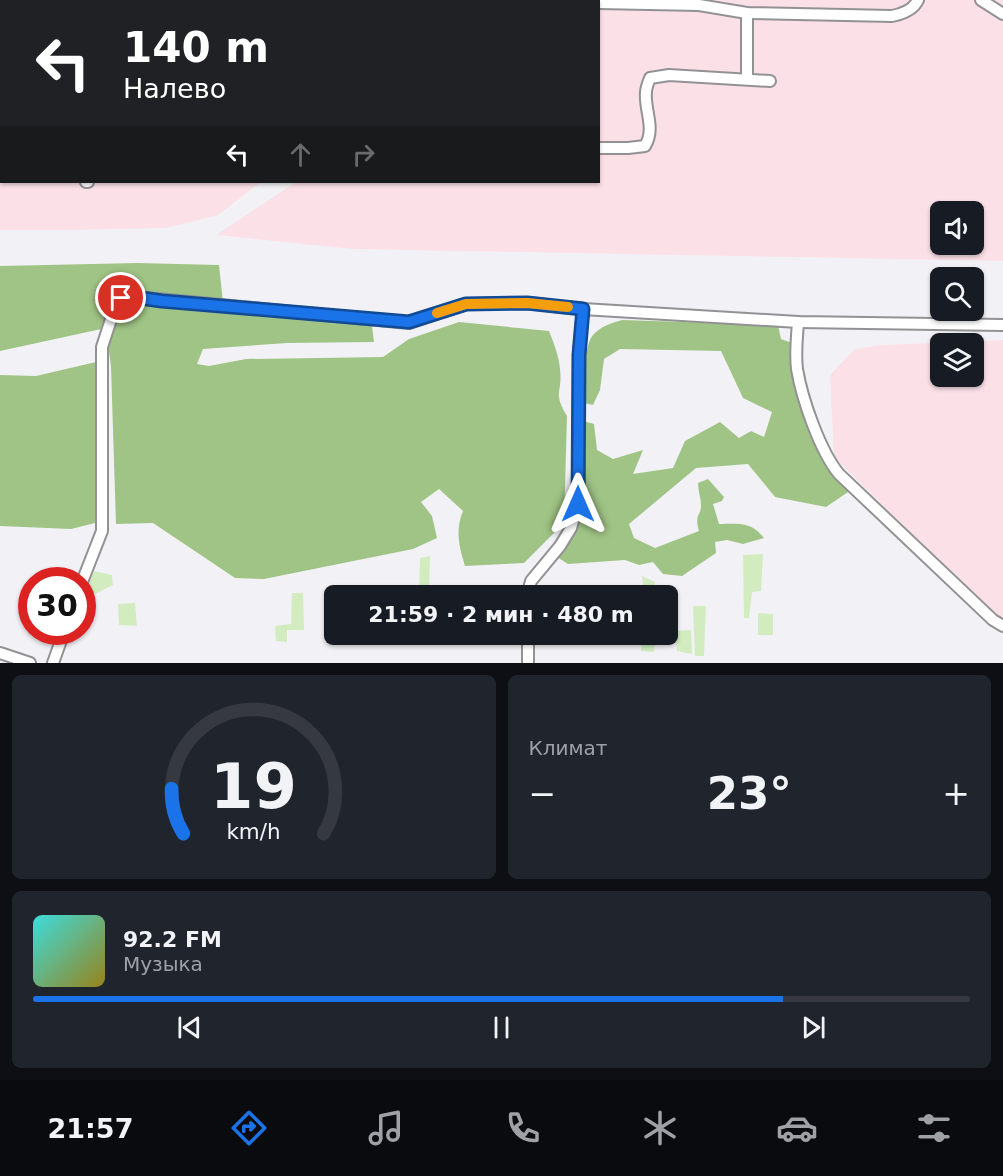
<!DOCTYPE html>
<html lang="ru">
<meta charset="utf-8">
<style>
body{margin:0;font-family:"DejaVu Sans",sans-serif;background:#20242c;color:#f1f3f6;height:100vh;display:flex;flex-direction:column;font-size:22px;white-space:nowrap}
*{box-sizing:border-box;margin:0}
p{font-size:20px;color:#9ea1a6}
.icon{flex:none;width:33px;height:33px;fill:none;stroke:currentColor;stroke-width:2;stroke-linecap:round;stroke-linejoin:round}
.map{position:relative;height:663px;overflow:hidden}
.details{display:flex;flex-direction:column;gap:12px;padding:12px;background:#0d0f14;flex:1}
.details>*{flex:none}
.top-card{position:absolute;left:0px;top:0px;width:600px;height:183px;box-shadow:0 2px 4px #0004;background:#202124;color:#fff;overflow:hidden}
.buttons{position:absolute;left:930px;top:201px;display:grid;gap:12px}
.buttons a{display:grid;place-items:center;width:54px;height:54px;border-radius:9px;background:#171b24;box-shadow:0 2px 4px #0004;font-size:30px}
.speed{position:absolute;left:18px;top:567px;display:flex;gap:12px;font-size:30px;font-weight:700;text-align:center}
.speed>*{display:grid;place-content:center;width:78px;height:78px;border-radius:50%;background:#171b24;box-shadow:0 2px 4px #0004;line-height:1}
.speed .limit{border:9px solid #d22;background:#fff;color:#111}
.pin{position:absolute;display:grid;place-items:center;width:51px;height:51px;color:#fff;margin:-26px;border:3px solid #fff;border-radius:50%;box-shadow:0 2px 6px #0007}
.me{position:absolute;width:66px;margin:-33px;rotate:0deg;stroke-linejoin:round;filter:drop-shadow(0 0 4px #0008)}
.turn{display:flex;align-items:center;gap:21px;height:126px;padding:0 24px;font-size:27px}
.turn .icon{width:78px;height:78px;stroke-width:2.5}
.turn b{display:block;font-size:42px;line-height:51px}
.lanes{display:flex;align-items:center;height:57px;padding:0 24px;background:#0003;justify-content:center;gap:30px;direction:ltr}
.lanes .off{opacity:.35}
.big{font-size:45px;font-weight:800;line-height:1.1}
.details .widget{flex:1;display:flex;flex-direction:column;justify-content:center;gap:9px;min-width:0;padding:0 21px;border-radius:9px;background:#20242c}
.details .dial{align-items:center;gap:0}
.dial svg{height:156px;overflow:visible;fill:none;stroke:#363941;stroke-width:7;stroke-linecap:round;text-anchor:middle}
.dial text{fill:#f1f3f6;stroke:none}
.song{display:flex;align-items:center;gap:18px}
.cover{width:72px;height:72px;border-radius:9px;background:linear-gradient(135deg,hsl(180 70% 55%),hsl(50 70% 35%))}
.played{height:6px;border-radius:3px;background:linear-gradient(90deg,#1a73e8 80%,#363941 80%)}
.keys{display:flex;justify-content:space-around;direction:ltr}
.heat{display:flex;justify-content:space-between;align-items:center;font-size:33px;direction:ltr}
.details .tiles{flex:1;display:grid;gap:12px;grid-template-columns:1fr 1fr}
.widget:last-child{grid-column:span 2}
.trip{position:absolute;left:324px;top:585px;width:354px;height:60px;border-radius:9px;background:#171b24;box-shadow:0 2px 4px #0004;font-weight:800;line-height:60px;text-align:center}
.tabs{display:flex;height:96px;justify-content:space-around;align-items:center;background:#090b0e;color:#9ea1a6}
.tabs .icon{width:42px;height:42px}
.tabs .active{color:#1a73e8}
.tabs b{font-size:27px;color:#f1f3f6}
.map>svg:first-child{display:block}
.industrial{fill:#fbe1e7;fill-rule:evenodd}
.green{fill:#d2ecc0}
.forest{fill:#a0c485}
.lines{fill:none;stroke-linecap:round;stroke-linejoin:round}
.minor-casing{stroke:#929295;stroke-width:14}
.minor{stroke:#fff;stroke-width:10}
.route-casing{stroke:#114b97;stroke-width:15}
.route{stroke:#1a73e8;stroke-width:10}
.slow{stroke:#f59e0b;stroke-width:10}
</style>
<div class="map">
<svg width="1003" height="663" viewBox="0 0 1003 663">
<rect width="100%" height="100%" fill="#f2f2f6"/>
<g class="industrial">
<path d="M0,0H472L2,2V182H261L218,215L166,228L70,230H0Z"/>
<path d="M487,0H1003V261L353,249L216,235L296,182H598V2L486,1ZM940,212H974V244H940Z"/>
<path d="M1003,340V618L994,614L834,457L830,375L855,349L882,345L935,343L940,345V376H974V346H976V341Z"/>
</g>
<g class="green">
<path d="M763,554L761,591L752,592L749,618H744L743,555Z"/>
<path d="M430,556L429,595H419L420,558Z"/>
<path d="M94,571L112,575L113,585L85,599L83,595Z"/>
<path d="M642,576L655,582V595H644Z"/>
<path d="M292,593H303L304,630H287V642L276,641L275,626L291,624Z"/>
<path d="M135,603L137,626L119,625L118,604Z"/>
<path d="M693,606H706L704,656H695Z"/>
<path d="M758,613L773,614V635H758Z"/>
<path d="M668,622H673L672,643L655,642L654,652L641,651L642,635L668,634Z"/>
<path d="M691,630L692,654L677,651L675,631Z"/>
<path d="M452,635H467V644L451,645Z"/>
</g>
<g class="forest">
<path d="M138,263L219,265L224,312L372,326L374,342L287,343L203,349L197,364L209,366L246,359L383,357L409,339L459,322L549,331C554,344 559,356 560,369C563,393 552,392 567,416L564,523L524,563L465,566C459,547 455,530 463,511L439,489L421,502L432,516L437,538L413,549L264,579L235,578L153,523L116,524L111,367L106,328L0,351V266Z"/>
<path d="M622,320L778,325L781,339L792,343L804,407L851,490L826,507L775,497L748,464L696,468L629,524L634,538L655,548L699,531C694,513 701,517 701,505C701,498 698,491 698,483L708,479L724,497L722,501L713,504L719,524C739,524 751,521 764,538L743,544L727,540L715,542L716,553L682,576L663,574L653,562L639,565L625,560L568,564L554,555L573,532L583,421L594,424L597,450L613,459L643,450L633,474L673,468L685,441L720,422L739,438L751,431L764,437L772,412L743,398L721,351L620,349L604,359L600,390L593,405L584,403C584,387 583,347 593,335C601,326 612,323 622,320Z"/>
<path d="M96,362L97,506L95,523L71,529L0,526V375L36,376Z"/>
</g>
<g class="lines">
<g class="minor-casing">
<g id="minor">
<path d="M549,0L570,2"/>
<path d="M981,0L1003,14"/>
<path d="M180,2V0"/>
<path d="M307,2V0"/>
<path d="M598,3L699,5L747,13L892,16C902,14 914,9 918,0"/>
<path d="M0,6H2"/>
<path d="M747,79V13"/>
<path d="M0,121L2,122"/>
<path d="M598,148H628L645,146C656,128 644,110 646,92C646,88 648,83 650,78L669,75L770,81"/>
<path d="M86,182H88"/>
<path d="M798,322C797,338 795,354 797,369C802,399 820,451 839,474L993,620L1003,626"/>
<path d="M82,582L102,531V347L116,304L126,296L409,323L466,304L527,303L583,309L798,322L1003,325"/>
<path d="M527,596L531,581L560,546L571,528L578,504L579,355L583,309"/>
<path d="M528,634V663"/>
<path d="M0,653L30,663"/>
<path d="M53,663L64,632"/>
</g>
</g>
<use href="#minor" class="minor"/>
</g>
<g class="lines">
<g class="route-casing">
<path id="route" d="M121,298L126,296L162,301L409,322L466,304L527,303L583,309L579,355L578,504"/>
</g>
<use href="#route" class="route"/>
<path class="slow" d="M437,313L466,304L527,303L568,307"/>
</g>
</svg>
<div class="buttons">
<a><svg class="icon" aria-label="sound" viewBox="0 0 24 24"><path d="M4 9h4l5-4v14l-5-4H4zM17 9q2 3 0 6"/></svg></a>
<a><svg class="icon" aria-label="search" viewBox="0 0 24 24"><circle cx="10" cy="10" r="6"/><path d="M15 15l6 6"/></svg></a>
<a><svg class="icon" aria-label="layers" viewBox="0 0 24 24"><path d="M12 4l9 5-9 5-9-5zM3 14l9 5 9-5"/></svg></a>
</div>
<div class="speed"><div class="limit">30</div></div>
<div class="pin" style="left:121px;top:298px;background:#d93025"><svg class="icon" aria-label="arrive" viewBox="0 0 24 24"><path d="M6 21V4h12l-3 4 3 4H6"/></svg></div>
<svg class="me" style="left:578px;top:504px" viewBox="-20 -20 40 40"><path d="M0-17L14 15 0 8-14 15z" fill="#1a73e8" stroke="#fff" stroke-width="4"/></svg>
<div class="trip">21:59 · 2 мин · 480 m</div>
<div class="top-card">
<div class="turn"><svg class="icon" aria-label="left" viewBox="0 0 24 24"><path d="M17 20v-9H6M10 6l-5 5 5 5"/></svg><div><b>140 m</b>Налево</div></div>
<div class="lanes"><svg class="icon" aria-label="left" viewBox="0 0 24 24"><path d="M17 20v-9H6M10 6l-5 5 5 5"/></svg><svg class="icon off" aria-label="ahead" viewBox="0 0 24 24"><path d="M12 20V5M6 11l6-6 6 6"/></svg><svg class="icon off" aria-label="right" viewBox="0 0 24 24"><path d="M7 20v-9h11M14 6l5 5-5 5"/></svg></div>
</div>
</div>
<section class="details">
<div class="tiles">
<div class="widget dial"><svg viewBox="0 0 100 80">
<path d="M14 69A42 42 0 1 1 86 69"/>
<path d="M14 69A42 42 0 0 1 8 46" stroke="#1a73e8"/>
<text x="50" y="56" font-size="32" font-weight="700">19</text>
<text x="50" y="72" font-size="11">km/h</text>
</svg></div>
<div class="widget"><p>Климат</p>
<div class="heat"><a>−</a><b class="big">23°</b><a>+</a></div>
</div>
<div class="widget">
<div class="song"><i class="cover"></i><div><b>92.2 FM</b><p>Музыка</p></div></div>
<div class="played"></div>
<div class="keys"><svg class="icon" aria-label="previous" viewBox="0 0 24 24"><path d="M18 5L8 12l10 7zM5 5v14"/></svg><svg class="icon" aria-label="pause" viewBox="0 0 24 24"><path d="M8 5v14M16 5v14"/></svg><svg class="icon" aria-label="next" viewBox="0 0 24 24"><path d="M6 5l10 7-10 7zM19 5v14"/></svg></div>
</div>
</div>
</section>
<nav class="tabs">
<b>21:57</b>
<svg class="icon active" aria-label="directions" viewBox="0 0 24 24"><path d="M12 3l9 9-9 9-9-9zM9 14v-3h6M13 9l2 2-2 2"/></svg>
<svg class="icon" aria-label="music" viewBox="0 0 24 24"><path d="M9 18V5l10-2v13"/><circle cx="6" cy="18" r="3"/><circle cx="16" cy="16" r="3"/></svg>
<svg class="icon" aria-label="phone" viewBox="0 0 24 24"><path d="M5 4h4l2 5-3 2q2 4 5 5l2-3 5 2v4C11 20 4 13 5 4z"/></svg>
<svg class="icon" aria-label="climate" viewBox="0 0 24 24"><path d="M12 3v18M4 7l16 10M4 17L20 7"/></svg>
<svg class="icon" aria-label="car" viewBox="0 0 24 24"><path d="M5 17H2v-5l4-1 3-4h7l3 4 3 1v5h-3M9 17h6M6 11h13"/><circle cx="7" cy="17" r="2"/><circle cx="17" cy="17" r="2"/></svg>
<svg class="icon" aria-label="filters" viewBox="0 0 24 24"><path d="M4 7h16M4 17h16"/><circle cx="9" cy="7" r="2"/><circle cx="15" cy="17" r="2"/></svg>
</nav>
